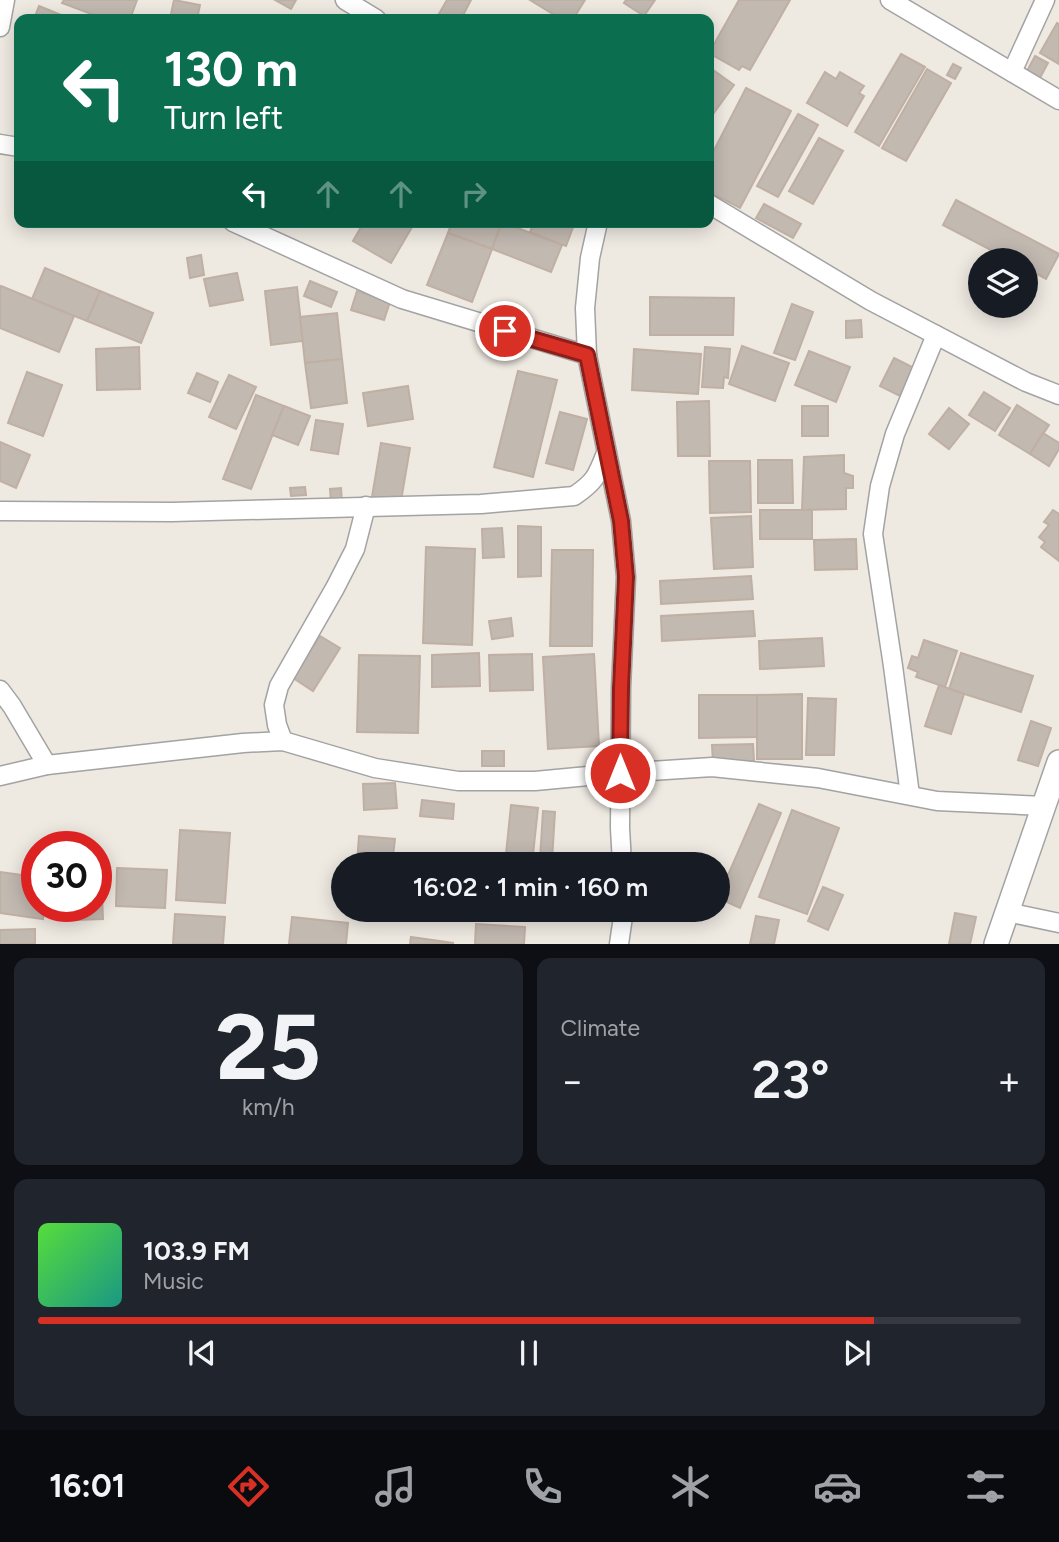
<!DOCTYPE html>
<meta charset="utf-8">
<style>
body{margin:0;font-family:Figtree,sans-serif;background:#20242c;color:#f1f3f6;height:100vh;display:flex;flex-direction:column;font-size:26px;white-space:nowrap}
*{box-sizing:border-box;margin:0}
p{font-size:23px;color:#9ea1a6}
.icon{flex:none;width:38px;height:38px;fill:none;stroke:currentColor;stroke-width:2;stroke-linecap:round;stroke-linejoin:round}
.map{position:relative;height:944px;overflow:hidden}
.details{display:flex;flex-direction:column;gap:14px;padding:14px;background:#0d0f14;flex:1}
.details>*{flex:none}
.guide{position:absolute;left:14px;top:14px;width:700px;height:214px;border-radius:14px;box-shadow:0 4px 18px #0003;background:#0b6e4f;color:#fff;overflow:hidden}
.controls{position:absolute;left:968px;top:248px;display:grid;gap:14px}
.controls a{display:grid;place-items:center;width:70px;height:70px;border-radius:50%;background:#171b24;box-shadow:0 4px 18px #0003;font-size:35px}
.speed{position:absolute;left:21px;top:831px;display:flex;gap:14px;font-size:35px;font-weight:700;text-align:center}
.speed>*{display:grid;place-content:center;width:91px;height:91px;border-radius:50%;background:#171b24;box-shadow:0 4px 18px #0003;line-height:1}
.speed .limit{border:10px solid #d22;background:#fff;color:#111}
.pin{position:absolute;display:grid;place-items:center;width:60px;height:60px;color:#fff;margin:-30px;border:4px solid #fff;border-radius:50%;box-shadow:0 2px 7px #0007}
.me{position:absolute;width:77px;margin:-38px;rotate:0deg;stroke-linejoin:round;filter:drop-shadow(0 0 5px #0008)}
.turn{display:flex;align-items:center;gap:24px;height:147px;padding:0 35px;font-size:32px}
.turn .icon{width:91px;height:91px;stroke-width:2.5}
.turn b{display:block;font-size:49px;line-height:60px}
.lanes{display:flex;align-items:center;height:66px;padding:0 35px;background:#0003;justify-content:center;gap:35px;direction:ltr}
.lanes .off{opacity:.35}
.big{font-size:52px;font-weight:600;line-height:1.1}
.details .widget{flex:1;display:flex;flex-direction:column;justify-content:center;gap:10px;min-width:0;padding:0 24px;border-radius:14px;background:#20242c}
.details .dial{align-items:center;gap:0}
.dial b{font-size:91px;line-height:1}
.song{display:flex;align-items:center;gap:21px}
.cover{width:84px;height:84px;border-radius:10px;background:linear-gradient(135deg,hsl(110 70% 55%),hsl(170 70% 35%))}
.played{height:7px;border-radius:4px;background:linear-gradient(90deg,#d93025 85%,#363941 85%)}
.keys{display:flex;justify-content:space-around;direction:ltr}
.heat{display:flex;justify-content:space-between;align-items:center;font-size:38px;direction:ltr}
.details .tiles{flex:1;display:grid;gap:14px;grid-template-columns:1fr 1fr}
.widget:last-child{grid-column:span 2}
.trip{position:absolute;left:331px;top:852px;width:399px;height:70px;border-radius:35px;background:#171b24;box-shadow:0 4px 18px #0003;font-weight:600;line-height:70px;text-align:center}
.tabs{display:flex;height:112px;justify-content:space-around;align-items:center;background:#090b0e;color:#9ea1a6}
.tabs .icon{width:49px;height:49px}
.tabs .active{color:#d93025}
.tabs b{font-size:32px;color:#f1f3f6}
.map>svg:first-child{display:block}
.building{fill:#c2b9b1;stroke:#c0afa3;stroke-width:2}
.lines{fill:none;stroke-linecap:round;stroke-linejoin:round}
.minor-casing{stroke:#a3a3a3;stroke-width:21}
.tertiary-casing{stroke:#a3a3a3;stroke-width:26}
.minor{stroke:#fff;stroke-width:18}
.tertiary{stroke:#fff;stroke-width:23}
.route-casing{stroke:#8d1f18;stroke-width:18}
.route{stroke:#d93025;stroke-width:12}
</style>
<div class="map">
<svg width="1059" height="944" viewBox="0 0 1059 944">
<rect width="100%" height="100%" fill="#eee9e1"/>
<g class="building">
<path d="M64,0H137L130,19H105L62,3Z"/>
<path d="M174,0L200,5L197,19H170Z"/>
<path d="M275,0H296L291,9Z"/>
<path d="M447,0H471L461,19H436Z"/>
<path d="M530,0H585L573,19H561Z"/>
<path d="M626,0H655L644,16L624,3Z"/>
<path d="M739,0H790L750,70L742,66L739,70L709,53Z"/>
<path d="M39,6L71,19H34Z"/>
<path d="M1057,23L1059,24V64L1040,53Z"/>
<path d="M901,54L925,67L879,146L855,132Z"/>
<path d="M1035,56L1048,63L1040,78L1027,71Z"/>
<path d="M953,64L961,68L955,79L947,75Z"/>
<path d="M709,67L734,85L711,117L709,115Z"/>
<path d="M927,69L951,83L906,161L882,148Z"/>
<path d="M825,72L836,79L840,72L864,86L859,93L864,96L847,126L807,103Z"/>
<path d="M746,88L791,111L740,208L709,192V160Z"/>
<path d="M798,114L818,125L778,197L757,186Z"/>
<path d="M819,138L843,151L813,204L789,191Z"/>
<path d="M956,200L1059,254L1046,279L1026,268V261H1012L943,225Z"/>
<path d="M764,204L801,224L793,238L756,218Z"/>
<path d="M364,222H415L391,263L353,241Z"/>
<path d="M452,222H502L492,249L448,233Z"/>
<path d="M502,222L562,245L551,272L492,249Z"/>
<path d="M534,222H575L566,246L530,232Z"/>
<path d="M448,233L492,249L472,302L427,285Z"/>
<path d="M201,255L204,275L190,278L187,258Z"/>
<path d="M45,268L100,291L87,321L32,299Z"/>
<path d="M237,273L243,300L210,306L204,279Z"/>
<path d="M310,281L337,292L331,307L304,296Z"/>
<path d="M1,286L74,316L59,352L0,328V290Z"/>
<path d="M297,287L303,341L271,345L265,291Z"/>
<path d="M100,291L153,313L141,343L87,321Z"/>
<path d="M357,291L390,302L384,320L351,310Z"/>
<path d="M650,297L734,298L733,335H650Z"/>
<path d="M792,304L813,312L795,360L774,353Z"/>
<path d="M337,313L342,359L305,363L300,317Z"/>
<path d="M861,320L862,337L846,338V321Z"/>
<path d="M742,346L789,363L775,401L729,384Z"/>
<path d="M139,347L140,389L97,390L96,349Z"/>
<path d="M705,347L730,349L728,378L724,377L723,388L702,387Z"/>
<path d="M634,349L701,354L698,394L632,390Z"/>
<path d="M809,351L850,367L836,402L795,385Z"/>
<path d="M894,358L914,368L900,396L880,386Z"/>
<path d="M342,359L347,403L311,408L305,363Z"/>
<path d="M518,371L557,380L533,477L494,467Z"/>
<path d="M27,372L62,385L43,436L8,423Z"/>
<path d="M197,373L218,382L210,402L188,393Z"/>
<path d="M229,375L256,387L236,429L209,417Z"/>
<path d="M408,386L413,419L368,426L363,393Z"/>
<path d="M984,392L1010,408L995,431L969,415Z"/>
<path d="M256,395L284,406L251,489L223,479Z"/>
<path d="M709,401L710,456H678L677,402Z"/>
<path d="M1017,405L1049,425L1030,454L999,435Z"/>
<path d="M284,406L310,416L298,445L272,435Z"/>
<rect x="802" y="406" width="26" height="30"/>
<path d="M949,408L969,424L949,449L929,434Z"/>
<path d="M560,412L587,419L573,470L546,463Z"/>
<path d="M316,420L343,424L338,454L311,450Z"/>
<path d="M1043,433L1059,443V449L1049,466L1030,454Z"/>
<path d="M0,442L30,455L16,488L0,481Z"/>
<path d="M381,443L410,448L401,501L372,497Z"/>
<path d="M844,455V473L853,476V488H846V509L802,510L804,457Z"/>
<path d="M758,460H792L793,503H758Z"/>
<path d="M709,461H750L751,512L710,513Z"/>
<path d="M305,487L306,495L291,496L290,488Z"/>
<path d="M341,488L342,503L331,504L330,489Z"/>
<rect x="760" y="510" width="52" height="29"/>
<path d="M1053,510L1059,514V561L1041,547L1045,542L1039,537L1049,525L1044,522Z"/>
<path d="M751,516L753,567L714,569L711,518Z"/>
<path d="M518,526L541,527V576L518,577Z"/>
<path d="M502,528L504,557L483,558L482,529Z"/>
<path d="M856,539L857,569L815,570L814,540Z"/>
<path d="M426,547L475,549L472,645L423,643Z"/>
<path d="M552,550H593L592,646H550Z"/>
<path d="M751,576L753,599L661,604L660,581Z"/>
<path d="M753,611L755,636L662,641L661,616Z"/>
<path d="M511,618L513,636L492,639L489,621Z"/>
<path d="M320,636L340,648L313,691L293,678Z"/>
<path d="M822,638L824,666L760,669L759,641Z"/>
<path d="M924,640L957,651L945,687L916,677L918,672L908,668L912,656L918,658Z"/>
<path d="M479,653L480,686L432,687V655Z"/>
<path d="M961,653L1033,676L1021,712L949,689Z"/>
<path d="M532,654L533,690L490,691L489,655Z"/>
<path d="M594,654L599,746L548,749L543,657Z"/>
<path d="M359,655L420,656L418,733L357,732Z"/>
<path d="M939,685L964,694L951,734L925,726Z"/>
<path d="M802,694V759H757V695Z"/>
<path d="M699,695H757V737L699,738Z"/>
<path d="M808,698L836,699L834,755H806Z"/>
<path d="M1031,721L1051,728L1038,766L1018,760Z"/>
<path d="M753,744L754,761L713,762L712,745Z"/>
<rect x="482" y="751" width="22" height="15"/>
<path d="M395,783L397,808L364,810L363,784Z"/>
<path d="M422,800L454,804L453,819L420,816Z"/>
<path d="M759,804L781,813L740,908L718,898Z"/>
<path d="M511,805L538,808L532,864H505Z"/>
<path d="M792,810L839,828L807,914L759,897Z"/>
<path d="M543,811L555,812L552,860L540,859Z"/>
<path d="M180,830L230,833L225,903L176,900Z"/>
<path d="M359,836L395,839L392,864H357Z"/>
<path d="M117,868L167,870L165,908L116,906Z"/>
<path d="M0,872L37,877V906H45L43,919L0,913Z"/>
<path d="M823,887L843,895L828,930L808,921Z"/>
<path d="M96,895H102L103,919L76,920V906H96Z"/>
<path d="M537,910H591L590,915L537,912Z"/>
<path d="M955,913L976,917L970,944H949Z"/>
<path d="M175,914L225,917L223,944H173Z"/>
<path d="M756,916L779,920L774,944H750Z"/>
<path d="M292,917L348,923L346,944H289Z"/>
<path d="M476,924L525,927L524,944H475Z"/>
<path d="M35,929V944H0V930Z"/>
<path d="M411,937L454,943L410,944Z"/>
</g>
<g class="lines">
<g class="minor-casing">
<g id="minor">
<path d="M345,0L376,19"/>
<path d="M890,0L1059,100"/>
<path d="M0,27L5,0"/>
<path d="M1012,72L1045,0"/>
<path d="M0,144L19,147"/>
<path d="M709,204L871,301L1026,382L1059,395"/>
<path d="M233,222L402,299L587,355"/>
<path d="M598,222L590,258L585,308L587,355L621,521L626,577L621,688L620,828L622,864"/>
<path d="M0,511L172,512L481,504L574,496C595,482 597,476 606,453"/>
<path d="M0,690L12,706L47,765"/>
<path d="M283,741L277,725L274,705L279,686L335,588L355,549L366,506"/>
<path d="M0,776L47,765L243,743L283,741L375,768L458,781H535L620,773L712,767L818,778L937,801L1044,806"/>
<path d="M910,795L893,666L873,534L880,486L895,434L936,335"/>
<path d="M1007,912L1059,923"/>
<path d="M619,944L624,910"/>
</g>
</g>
<g class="tertiary-casing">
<path id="tertiary" d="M996,944L1059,762"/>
</g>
<use href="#minor" class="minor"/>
<use href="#tertiary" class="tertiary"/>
</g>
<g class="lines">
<g class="route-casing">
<path id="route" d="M505,331L587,355L621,521L626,577L621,688L620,773"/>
</g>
<use href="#route" class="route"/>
</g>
</svg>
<div class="controls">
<a><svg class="icon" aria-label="layers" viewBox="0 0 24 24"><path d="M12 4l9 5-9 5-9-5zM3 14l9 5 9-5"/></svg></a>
</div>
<div class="speed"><div class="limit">30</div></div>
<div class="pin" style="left:505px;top:331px;background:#d93025"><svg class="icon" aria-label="arrive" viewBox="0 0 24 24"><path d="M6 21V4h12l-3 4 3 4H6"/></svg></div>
<svg class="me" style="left:620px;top:773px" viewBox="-20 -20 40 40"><circle r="17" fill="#d93025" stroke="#fff" stroke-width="3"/><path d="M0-11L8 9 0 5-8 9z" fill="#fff"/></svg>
<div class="trip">16:02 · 1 min · 160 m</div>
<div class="guide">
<div class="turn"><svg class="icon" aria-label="left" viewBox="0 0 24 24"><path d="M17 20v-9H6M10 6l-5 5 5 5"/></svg><div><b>130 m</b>Turn left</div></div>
<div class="lanes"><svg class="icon" aria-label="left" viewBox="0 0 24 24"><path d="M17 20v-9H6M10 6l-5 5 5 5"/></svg><svg class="icon off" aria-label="ahead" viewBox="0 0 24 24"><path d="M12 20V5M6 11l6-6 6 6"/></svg><svg class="icon off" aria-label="ahead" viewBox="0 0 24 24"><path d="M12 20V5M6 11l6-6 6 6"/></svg><svg class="icon off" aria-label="right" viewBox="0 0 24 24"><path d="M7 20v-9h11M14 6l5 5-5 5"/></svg></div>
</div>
</div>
<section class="details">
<div class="tiles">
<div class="widget dial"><b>25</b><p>km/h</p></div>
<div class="widget"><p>Climate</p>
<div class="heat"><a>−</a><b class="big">23°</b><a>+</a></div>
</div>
<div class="widget">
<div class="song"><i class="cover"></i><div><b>103.9 FM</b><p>Music</p></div></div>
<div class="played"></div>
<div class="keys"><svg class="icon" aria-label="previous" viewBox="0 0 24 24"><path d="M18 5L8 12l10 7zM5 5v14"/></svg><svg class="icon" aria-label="pause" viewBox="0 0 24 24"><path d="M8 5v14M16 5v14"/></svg><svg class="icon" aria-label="next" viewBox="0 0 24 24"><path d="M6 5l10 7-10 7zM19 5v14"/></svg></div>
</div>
</div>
</section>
<nav class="tabs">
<b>16:01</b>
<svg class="icon active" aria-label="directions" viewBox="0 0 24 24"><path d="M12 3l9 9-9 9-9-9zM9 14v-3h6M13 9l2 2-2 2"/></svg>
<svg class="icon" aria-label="music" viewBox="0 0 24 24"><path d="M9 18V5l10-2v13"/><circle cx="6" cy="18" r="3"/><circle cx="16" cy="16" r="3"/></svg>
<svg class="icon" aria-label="phone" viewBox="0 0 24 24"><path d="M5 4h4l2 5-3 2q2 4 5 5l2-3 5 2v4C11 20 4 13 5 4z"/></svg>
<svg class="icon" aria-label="climate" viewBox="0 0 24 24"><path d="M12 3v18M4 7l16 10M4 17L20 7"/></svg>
<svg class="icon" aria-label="car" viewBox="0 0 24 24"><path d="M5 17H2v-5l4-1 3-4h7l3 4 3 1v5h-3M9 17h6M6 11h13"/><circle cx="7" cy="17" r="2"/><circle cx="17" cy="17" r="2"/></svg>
<svg class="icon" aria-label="filters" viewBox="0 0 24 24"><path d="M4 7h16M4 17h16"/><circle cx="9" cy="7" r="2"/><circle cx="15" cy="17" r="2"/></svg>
</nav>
